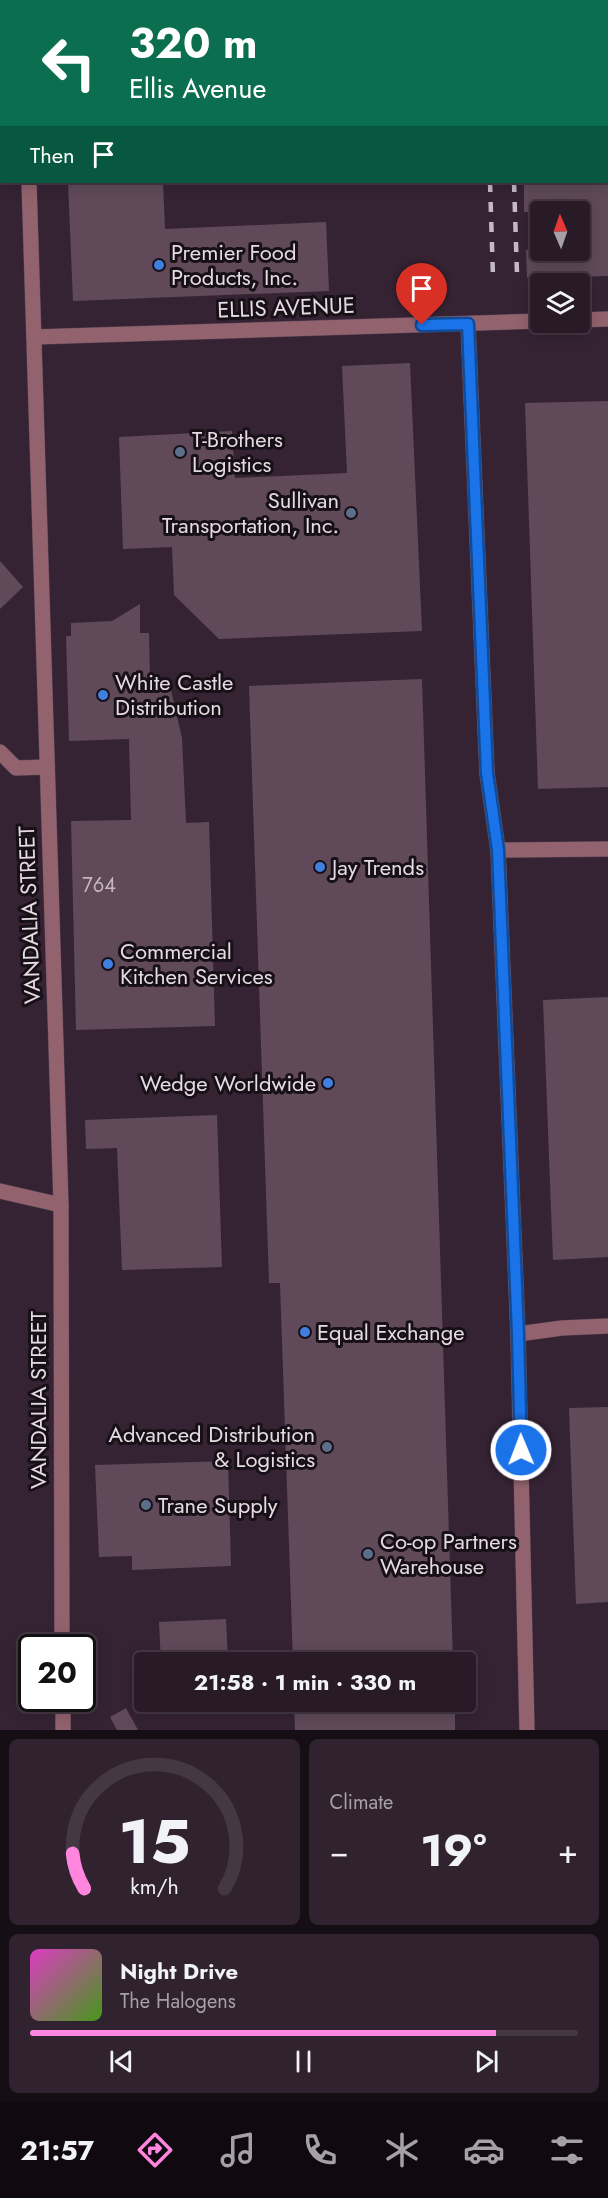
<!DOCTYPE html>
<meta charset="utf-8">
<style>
body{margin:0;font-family:Jost,sans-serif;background:#30232f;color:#f1f3f6;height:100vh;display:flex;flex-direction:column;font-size:22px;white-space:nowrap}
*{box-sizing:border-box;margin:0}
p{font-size:20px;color:#a5a1a7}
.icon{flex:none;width:33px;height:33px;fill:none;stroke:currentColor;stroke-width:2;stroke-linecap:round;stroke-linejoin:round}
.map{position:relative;height:1730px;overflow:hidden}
.details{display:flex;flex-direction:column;gap:9px;padding:9px;background:#160e15;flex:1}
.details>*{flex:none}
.top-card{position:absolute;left:0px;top:0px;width:609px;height:183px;box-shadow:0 3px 15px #0003,0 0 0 2px #443844;background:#0b6e4f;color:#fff;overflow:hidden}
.needle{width:39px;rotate:358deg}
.controls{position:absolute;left:530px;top:201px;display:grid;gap:12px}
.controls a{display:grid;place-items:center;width:60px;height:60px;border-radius:6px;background:#281a27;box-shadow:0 3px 15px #0003,0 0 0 2px #443844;font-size:30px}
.speed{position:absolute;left:18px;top:1634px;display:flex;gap:12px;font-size:30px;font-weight:700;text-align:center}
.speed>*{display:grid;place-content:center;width:78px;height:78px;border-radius:50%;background:#281a27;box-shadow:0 3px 15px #0003,0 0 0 2px #443844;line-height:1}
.speed .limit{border:3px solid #111;border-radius:9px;background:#fff;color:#111}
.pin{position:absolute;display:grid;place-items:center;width:51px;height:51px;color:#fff;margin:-62px -26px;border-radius:50% 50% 50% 0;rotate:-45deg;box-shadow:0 0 6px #0007}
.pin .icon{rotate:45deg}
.me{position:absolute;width:66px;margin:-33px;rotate:359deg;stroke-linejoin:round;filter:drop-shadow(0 0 4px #0008)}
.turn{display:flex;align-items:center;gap:21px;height:126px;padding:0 30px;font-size:27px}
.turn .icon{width:78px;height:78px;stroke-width:2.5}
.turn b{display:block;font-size:42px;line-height:51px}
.then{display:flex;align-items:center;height:57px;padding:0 30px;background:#0003;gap:12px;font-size:22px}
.big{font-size:45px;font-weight:700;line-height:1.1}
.details .card{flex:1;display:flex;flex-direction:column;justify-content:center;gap:9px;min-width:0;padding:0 21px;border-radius:9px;background:#30232f}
.details .dial{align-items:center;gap:0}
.dial svg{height:156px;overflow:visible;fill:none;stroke:#443844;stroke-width:7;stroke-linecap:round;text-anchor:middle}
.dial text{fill:#f1f3f6;stroke:none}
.song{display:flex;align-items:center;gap:18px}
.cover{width:72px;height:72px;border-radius:9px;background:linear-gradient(135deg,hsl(310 70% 55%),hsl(100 70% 35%))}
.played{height:6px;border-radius:3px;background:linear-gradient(90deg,#ff85de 85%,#443844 85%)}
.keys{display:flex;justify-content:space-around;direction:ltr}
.heat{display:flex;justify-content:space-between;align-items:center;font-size:33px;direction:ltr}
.details .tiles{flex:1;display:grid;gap:9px;grid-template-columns:1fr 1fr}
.card:last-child{grid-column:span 2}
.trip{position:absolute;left:134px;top:1652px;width:342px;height:60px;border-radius:6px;background:#281a27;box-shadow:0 3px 15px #0003,0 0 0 2px #443844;font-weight:700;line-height:60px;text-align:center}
.menu{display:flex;height:96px;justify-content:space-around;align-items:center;background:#100a10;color:#a5a1a7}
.menu .icon{width:42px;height:42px}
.menu .current{color:#ff85de}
.menu b{font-size:27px;color:#f1f3f6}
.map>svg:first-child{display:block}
.building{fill:#604a5a}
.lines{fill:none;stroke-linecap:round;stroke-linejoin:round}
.minor-casing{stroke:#514050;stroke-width:16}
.minor{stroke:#92636e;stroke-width:15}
.rail{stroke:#c5b8c4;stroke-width:4.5;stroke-dasharray:10 10;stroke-linecap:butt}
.route-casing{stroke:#114b97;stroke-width:15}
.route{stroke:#1a73e8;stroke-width:10}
.shop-dot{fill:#3f7fe0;stroke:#181017;stroke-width:2}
.service-dot{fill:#5c6f8a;stroke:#181017;stroke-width:2}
.labels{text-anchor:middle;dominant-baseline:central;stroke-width:6;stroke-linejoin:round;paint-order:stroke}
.number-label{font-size:20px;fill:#c4b6c2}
.poi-label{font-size:22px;fill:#e6dae4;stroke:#181017;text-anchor:start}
.street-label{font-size:22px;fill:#e6dae4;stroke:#181017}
</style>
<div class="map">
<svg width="608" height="1730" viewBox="0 0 608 1730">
<rect width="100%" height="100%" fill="#352334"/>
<g class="building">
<path d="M68,182H163L165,229L326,222L329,291L73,301Z"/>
<path d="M524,182H608V276L527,278L526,250H579V212H524Z"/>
<path d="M410,363L422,631L219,639L174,595L172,547L123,549L119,437L232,431L235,478L347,473L342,366Z"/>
<path d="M608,401V787L538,789L525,403Z"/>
<path d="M0,561L23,587L0,609Z"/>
<path d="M140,604V633H149L150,684L170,686L182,738L186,823L209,822L215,1026L76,1030L71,821L131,820L129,739L69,741L66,636H71V623L112,621Z"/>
<path d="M422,679L453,1662H293L280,1283H269L249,686Z"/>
<path d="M608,997V1257L553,1260L543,1000Z"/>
<path d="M217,1115L222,1267L122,1270L117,1148L86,1149L85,1120Z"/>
<path d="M608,1407V1602L576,1604L569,1408Z"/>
<path d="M228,1461L231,1566L132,1570V1556L99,1557L95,1465Z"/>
<path d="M226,1619L228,1662H161L159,1622Z"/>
<path d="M294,1701H455V1730H295Z"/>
<path d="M126,1708L138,1730H117L110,1717Z"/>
</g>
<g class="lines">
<g class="minor-casing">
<g id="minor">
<path d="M24,0V2"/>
<path d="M0,145H2"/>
<path d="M29,182L61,1205L62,1647"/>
<path d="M579,320L608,319"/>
<path d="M468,324L487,773L498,850L518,1334L527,1730"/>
<path d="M34,337L540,321"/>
<path d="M0,752L16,768L47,767"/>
<path d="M498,850L608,849"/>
<path d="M0,1191L61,1205"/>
<path d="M518,1334L562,1328L608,1326"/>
<path d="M63,1698V1730"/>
</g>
</g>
<use href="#minor" class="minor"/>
<g class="rail">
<path d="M484,0L485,2"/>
<path d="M508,0V2"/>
<path d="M490,182L493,277"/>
<path d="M514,182L517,274"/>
</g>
</g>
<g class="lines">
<g class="route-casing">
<path id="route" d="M422,325L468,324L487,773L498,850L518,1334L521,1450"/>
</g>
<use href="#route" class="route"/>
</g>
<g class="shop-dot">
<circle cx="159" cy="265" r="6"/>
<circle cx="103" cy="695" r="6"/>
<circle cx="320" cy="867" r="6"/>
<circle cx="108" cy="964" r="6"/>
<circle cx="328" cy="1083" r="6"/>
<circle cx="305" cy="1332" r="6"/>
</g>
<g class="service-dot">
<circle cx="180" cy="452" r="6"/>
<circle cx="351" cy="513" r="6"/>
<circle cx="327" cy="1447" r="6"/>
<circle cx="146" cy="1505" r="6"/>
<circle cx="368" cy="1554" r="6"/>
</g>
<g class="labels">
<g class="number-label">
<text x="99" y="885">764</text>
</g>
<g class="poi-label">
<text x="171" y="252">Premier Food<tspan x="171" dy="25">Products, Inc.</tspan></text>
<text x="192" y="439">T-Brothers<tspan x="192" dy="25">Logistics</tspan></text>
<text x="339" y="500" text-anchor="end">Sullivan<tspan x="339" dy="25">Transportation, Inc.</tspan></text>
<text x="115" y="682">White Castle<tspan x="115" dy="25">Distribution</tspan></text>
<text x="332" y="867">Jay Trends</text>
<text x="120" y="951">Commercial<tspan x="120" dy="25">Kitchen Services</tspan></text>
<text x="316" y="1083" text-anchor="end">Wedge Worldwide</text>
<text x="317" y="1332">Equal Exchange</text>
<text x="315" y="1434" text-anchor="end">Advanced Distribution<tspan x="315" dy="25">&amp; Logistics</tspan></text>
<text x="158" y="1505">Trane Supply</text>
<text x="380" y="1541">Co-op Partners<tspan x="380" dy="25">Warehouse</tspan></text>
</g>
<g class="street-label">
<text transform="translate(286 307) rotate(-2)">ELLIS AVENUE</text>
<text transform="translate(29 915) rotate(-92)">VANDALIA STREET</text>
<text transform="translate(38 1400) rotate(-90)">VANDALIA STREET</text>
</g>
</g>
</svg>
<div class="controls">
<a><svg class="needle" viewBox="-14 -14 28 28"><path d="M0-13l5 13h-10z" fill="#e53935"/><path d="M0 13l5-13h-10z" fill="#a5a1a7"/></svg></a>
<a><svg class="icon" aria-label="layers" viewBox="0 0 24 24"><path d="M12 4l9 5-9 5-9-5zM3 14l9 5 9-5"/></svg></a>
</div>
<div class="speed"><div class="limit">20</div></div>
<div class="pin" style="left:422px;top:325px;background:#d93025"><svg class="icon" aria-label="arrive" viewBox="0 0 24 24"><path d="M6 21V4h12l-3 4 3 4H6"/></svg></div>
<svg class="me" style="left:521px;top:1450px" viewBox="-20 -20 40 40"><circle r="17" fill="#1a73e8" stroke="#fff" stroke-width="3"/><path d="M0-11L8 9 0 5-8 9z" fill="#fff"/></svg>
<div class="trip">21:58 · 1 min · 330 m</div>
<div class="top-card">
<div class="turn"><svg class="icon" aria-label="left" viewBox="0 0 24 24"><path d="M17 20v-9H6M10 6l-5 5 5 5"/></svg><div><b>320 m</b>Ellis Avenue</div></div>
<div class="then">Then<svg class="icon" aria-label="arrive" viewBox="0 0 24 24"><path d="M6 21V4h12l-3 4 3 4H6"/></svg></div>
</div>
</div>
<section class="details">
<div class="tiles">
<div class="card dial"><svg viewBox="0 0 100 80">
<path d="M14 69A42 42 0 1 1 86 69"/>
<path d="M14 69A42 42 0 0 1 8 51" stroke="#ff85de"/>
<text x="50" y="56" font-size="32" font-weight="700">15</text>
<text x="50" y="72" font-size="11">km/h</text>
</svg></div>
<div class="card"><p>Climate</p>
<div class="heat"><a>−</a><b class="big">19°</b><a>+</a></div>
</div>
<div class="card">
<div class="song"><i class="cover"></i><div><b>Night Drive</b><p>The Halogens</p></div></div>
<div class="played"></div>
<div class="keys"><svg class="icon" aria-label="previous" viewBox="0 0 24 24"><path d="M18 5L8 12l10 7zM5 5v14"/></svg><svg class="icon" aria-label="pause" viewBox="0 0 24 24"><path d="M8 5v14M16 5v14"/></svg><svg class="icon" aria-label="next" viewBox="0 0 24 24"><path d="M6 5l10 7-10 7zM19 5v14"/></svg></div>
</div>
</div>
</section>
<nav class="menu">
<b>21:57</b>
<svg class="icon current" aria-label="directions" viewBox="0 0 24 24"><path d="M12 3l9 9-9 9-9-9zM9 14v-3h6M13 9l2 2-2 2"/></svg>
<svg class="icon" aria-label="music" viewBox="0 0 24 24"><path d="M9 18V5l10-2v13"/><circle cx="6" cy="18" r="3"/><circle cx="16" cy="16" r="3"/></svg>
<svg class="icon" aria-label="phone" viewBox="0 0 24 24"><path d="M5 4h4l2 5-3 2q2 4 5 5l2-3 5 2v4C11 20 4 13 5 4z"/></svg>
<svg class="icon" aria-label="climate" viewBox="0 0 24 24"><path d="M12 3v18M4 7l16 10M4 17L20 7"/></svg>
<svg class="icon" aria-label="car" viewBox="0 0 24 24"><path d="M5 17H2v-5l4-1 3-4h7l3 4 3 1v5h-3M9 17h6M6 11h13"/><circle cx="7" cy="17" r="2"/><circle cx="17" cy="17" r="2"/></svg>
<svg class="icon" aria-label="filters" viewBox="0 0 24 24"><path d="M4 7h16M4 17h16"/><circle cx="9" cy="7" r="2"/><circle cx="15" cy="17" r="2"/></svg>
</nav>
